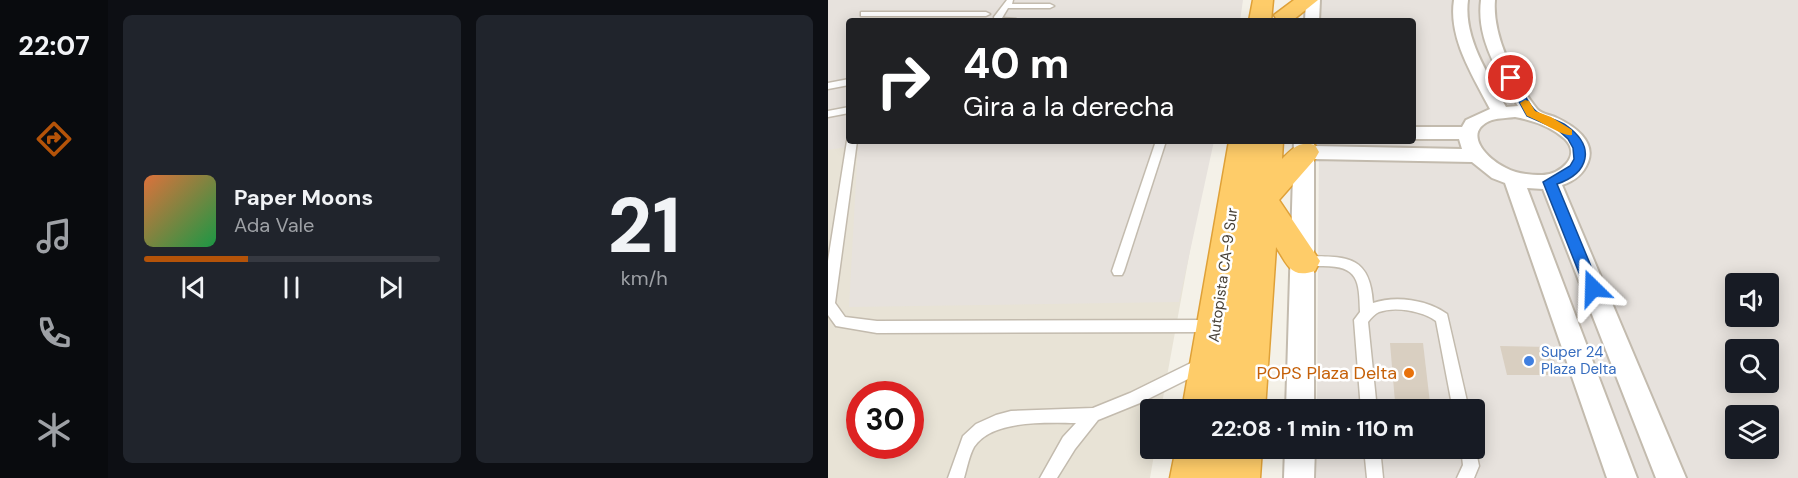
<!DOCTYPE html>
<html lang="es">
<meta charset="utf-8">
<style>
body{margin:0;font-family:"DM Sans",sans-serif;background:#20242c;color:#f1f3f6;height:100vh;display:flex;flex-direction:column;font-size:22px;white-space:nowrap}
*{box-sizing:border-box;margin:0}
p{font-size:20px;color:#9ea1a6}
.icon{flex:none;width:33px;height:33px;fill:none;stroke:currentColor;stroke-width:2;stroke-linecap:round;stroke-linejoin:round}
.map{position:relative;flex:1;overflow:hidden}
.sheet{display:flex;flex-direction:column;gap:15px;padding:15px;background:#0d0f14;width:720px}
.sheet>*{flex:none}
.guide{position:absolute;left:18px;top:18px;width:570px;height:126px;border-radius:6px;box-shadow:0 3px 15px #0003;background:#202124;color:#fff;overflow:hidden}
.controls{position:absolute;left:897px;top:273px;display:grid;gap:12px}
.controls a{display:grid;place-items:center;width:54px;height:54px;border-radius:6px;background:#171b24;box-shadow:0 3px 15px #0003;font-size:30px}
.speed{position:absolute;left:18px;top:381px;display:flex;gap:12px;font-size:30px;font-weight:700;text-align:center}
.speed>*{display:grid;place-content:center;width:78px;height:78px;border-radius:50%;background:#171b24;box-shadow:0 3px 15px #0003;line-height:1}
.speed .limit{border:9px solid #d22;background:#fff;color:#111}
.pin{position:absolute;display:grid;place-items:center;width:51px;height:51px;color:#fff;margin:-26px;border:3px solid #fff;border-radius:50%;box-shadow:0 2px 6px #0007}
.me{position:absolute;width:66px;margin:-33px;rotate:338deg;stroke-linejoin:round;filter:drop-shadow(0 0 4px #0008)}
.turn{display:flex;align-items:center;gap:21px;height:126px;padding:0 18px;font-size:27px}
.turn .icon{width:78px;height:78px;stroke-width:2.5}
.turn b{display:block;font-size:42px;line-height:51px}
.sheet .widget{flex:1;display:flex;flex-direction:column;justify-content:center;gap:9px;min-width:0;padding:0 21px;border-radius:9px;background:#20242c}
.sheet .dial{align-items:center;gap:0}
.dial b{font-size:78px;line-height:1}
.song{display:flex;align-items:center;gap:18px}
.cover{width:72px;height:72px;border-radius:9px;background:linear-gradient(135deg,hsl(20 70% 55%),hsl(140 70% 35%))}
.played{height:6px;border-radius:3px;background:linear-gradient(90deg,#b45309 35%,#363941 35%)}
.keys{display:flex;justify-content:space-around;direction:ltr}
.sheet .tiles{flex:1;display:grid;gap:15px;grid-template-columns:repeat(2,1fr)}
.trip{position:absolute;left:312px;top:399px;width:345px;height:60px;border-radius:6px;background:#171b24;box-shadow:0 3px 15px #0003;font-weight:700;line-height:60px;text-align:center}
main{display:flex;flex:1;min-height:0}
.dock{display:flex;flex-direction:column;width:108px;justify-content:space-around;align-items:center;background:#090b0e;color:#9ea1a6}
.dock .icon{width:42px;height:42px}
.dock .current{color:#b45309}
.dock b{font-size:27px;color:#f1f3f6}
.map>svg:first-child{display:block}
.residential{fill:#e8e3d6;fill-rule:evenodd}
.industrial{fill:#e7e2dd;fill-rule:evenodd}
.building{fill:#d9cfc1}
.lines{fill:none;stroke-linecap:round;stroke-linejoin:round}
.lane-casing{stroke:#c3bbae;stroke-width:3}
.street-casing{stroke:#c3bbae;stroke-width:4}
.highway-casing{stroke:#dfa138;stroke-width:3}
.lane{fill:#fff;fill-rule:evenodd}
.street{fill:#fff;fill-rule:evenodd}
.highway{fill:#fecc69;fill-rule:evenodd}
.route{fill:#1a73e8;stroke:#114b97;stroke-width:1.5}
.slow{fill:#f59e0b}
.shop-dot{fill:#3f7fe0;stroke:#fff;stroke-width:2}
.food-dot{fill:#e8710a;stroke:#fff;stroke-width:2}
.labels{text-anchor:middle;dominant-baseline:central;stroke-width:5;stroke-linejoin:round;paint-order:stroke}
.street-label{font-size:15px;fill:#484137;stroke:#fff}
.shop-label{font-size:15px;fill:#366cbe;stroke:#fff;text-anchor:start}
.near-food-label{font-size:18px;fill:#c56008;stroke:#fff;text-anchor:end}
</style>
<main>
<nav class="dock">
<b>22:07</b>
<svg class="icon current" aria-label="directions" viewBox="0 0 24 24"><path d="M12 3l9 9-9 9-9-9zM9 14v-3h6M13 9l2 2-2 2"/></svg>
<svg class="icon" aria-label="music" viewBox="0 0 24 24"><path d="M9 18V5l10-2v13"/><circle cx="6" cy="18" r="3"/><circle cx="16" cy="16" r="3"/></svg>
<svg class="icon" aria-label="phone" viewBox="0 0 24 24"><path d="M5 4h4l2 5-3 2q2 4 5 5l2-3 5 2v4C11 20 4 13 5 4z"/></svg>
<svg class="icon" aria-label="climate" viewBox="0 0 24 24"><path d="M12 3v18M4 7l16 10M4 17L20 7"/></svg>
</nav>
<section class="sheet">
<div class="tiles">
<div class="widget">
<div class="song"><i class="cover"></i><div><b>Paper Moons</b><p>Ada Vale</p></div></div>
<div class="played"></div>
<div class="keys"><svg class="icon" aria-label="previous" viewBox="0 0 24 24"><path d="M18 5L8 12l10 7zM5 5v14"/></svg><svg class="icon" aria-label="pause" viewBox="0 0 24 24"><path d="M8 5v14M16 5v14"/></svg><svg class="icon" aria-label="next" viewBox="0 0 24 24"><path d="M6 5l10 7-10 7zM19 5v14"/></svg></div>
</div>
<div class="widget dial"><b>21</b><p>km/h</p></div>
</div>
</section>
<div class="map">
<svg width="970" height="478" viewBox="0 0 970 478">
<rect width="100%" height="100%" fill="#f4f1e8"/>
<path class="residential" d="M0,0L21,21V141H382L333,409L322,410V448L327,449L322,478H0ZM32,394H82V446H32Z"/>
<g class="industrial">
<path d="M0,0H415L412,21H21V141H386L351,302L21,307L30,145L0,150Z"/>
<path d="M492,0H970V478H488L489,449L646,448V410L489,409L491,141H585V21H491ZM908,284H940V316H908ZM908,350H940V382H908ZM908,416H940V448H908Z"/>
</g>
<g class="building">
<path d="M562,343H595L602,403L567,402Z"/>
<path d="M672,346L722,347L731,375H679Z"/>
</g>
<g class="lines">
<g class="lane-casing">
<g id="lane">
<path d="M179,0H185L184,4H222L226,6L222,8H180L174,18L188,19L192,21H167L166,17Z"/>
<path d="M33,12H158L162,14L158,16H33Z"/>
<path d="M21,79V85L0,89V83Z"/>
<path d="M21,107V113L0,117V111Z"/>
<path d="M21,139V141H29L7,303L17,317L49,321L385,320L390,322L392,326L390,330L385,332L49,333L8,326L0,315V261L19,141Z"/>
<path d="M328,141H338L296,271L294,275H286L284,271Z"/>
<path d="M476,256C516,257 542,253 545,303C568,295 600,300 619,314L641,410H625L608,321C595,311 567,306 551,312C547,314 543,318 540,322L549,410H533L526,320L532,312C531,281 531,266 495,266C487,266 479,267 472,264L470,261L472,258Z"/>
<path d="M373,358L378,360L380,365L378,370L312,403L270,420L247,449L229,478H212L235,437L248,423C219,423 164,419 146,447C141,456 139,468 136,478H120L135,436L148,424L168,415L183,411L265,408L302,393Z"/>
<path d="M646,442L651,466L646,478H629L635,465L633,448H646Z"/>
<path d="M536,448H552L555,478H539Z"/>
</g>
</g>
<g class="street-casing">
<g id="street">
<path d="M478,0H492L491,21H477Z"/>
<path d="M626,0H640C635,38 661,75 678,107L690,106C671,73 648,40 653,0H667C664,36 687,81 709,109C713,114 723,115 729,118C746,126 768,141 760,162C755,175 746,181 734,185L858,478H828L715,189L699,188L809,478H779L677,183L664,178L644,162L486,159V410H458L466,141H486V146L634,149L631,139H585V127H634L638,120L662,109C645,76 620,38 626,0ZM687,117C704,120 724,127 737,139C754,156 732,175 714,175C702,175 689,174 678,168C660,160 632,132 664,120C671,118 680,118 687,117Z"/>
<path d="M457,448H487L486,478H456Z"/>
</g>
</g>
<g class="highway-casing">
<g id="highway">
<path d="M425,0H445L443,21H421Z"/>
<path d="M466,0H490L465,20H449L446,15Z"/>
<path d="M401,141H455L454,159C465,148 471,141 487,145L491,152L487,159L451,200L492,261L487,271C462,279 460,265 448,247L437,410H354Z"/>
<path d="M348,448H434L432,478H342Z"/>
</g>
</g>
<use href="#lane" class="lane"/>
<use href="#street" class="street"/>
<use href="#highway" class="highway"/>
</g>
<path class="route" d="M680,76H687C693,86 699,105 709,112C717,118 730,119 739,126C768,147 761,173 729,184L772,288L770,292H760L757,288L715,182L742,166L746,159L745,148L740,139L729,129L699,116L678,78Z"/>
<path class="slow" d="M697,100L701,101L707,111L723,117L744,130V135C735,137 711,120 699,116L692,103Z"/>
<circle class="shop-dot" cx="701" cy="361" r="6"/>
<circle class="food-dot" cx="581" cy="373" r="6"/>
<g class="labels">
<g class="street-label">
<text transform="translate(395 275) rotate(-82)">Autopista CA-9 Sur</text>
</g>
<g class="shop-label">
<text x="713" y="352">Super 24<tspan x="713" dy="17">Plaza Delta</tspan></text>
</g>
<g class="near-food-label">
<text x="569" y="373">POPS Plaza Delta</text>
</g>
</g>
</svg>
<div class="controls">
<a><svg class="icon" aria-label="sound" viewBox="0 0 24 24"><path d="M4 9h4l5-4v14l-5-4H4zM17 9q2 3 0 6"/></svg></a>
<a><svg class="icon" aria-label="search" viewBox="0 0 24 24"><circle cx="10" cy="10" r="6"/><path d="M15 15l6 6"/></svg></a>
<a><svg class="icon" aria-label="layers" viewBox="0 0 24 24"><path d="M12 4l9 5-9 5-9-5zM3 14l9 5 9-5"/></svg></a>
</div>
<div class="speed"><div class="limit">30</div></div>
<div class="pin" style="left:683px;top:78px;background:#d93025"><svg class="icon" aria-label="arrive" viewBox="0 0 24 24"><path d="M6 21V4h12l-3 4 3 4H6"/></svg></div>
<svg class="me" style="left:765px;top:288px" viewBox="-20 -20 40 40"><path d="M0-17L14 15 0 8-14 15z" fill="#1a73e8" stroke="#fff" stroke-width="4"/></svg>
<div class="trip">22:08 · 1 min · 110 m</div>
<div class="guide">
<div class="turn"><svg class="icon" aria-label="right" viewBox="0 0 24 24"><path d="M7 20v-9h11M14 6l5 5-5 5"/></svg><div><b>40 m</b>Gira a la derecha</div></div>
</div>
</div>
</main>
